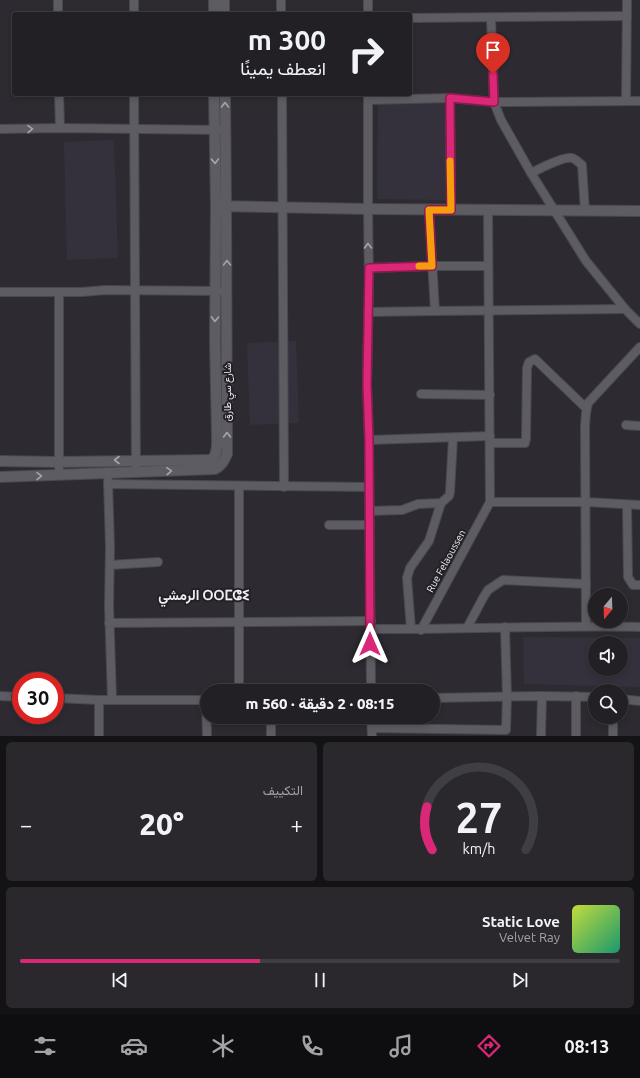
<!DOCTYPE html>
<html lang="ar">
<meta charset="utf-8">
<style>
body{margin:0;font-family:Ubuntu,Vazirmatn,"Noto Sans Tifinagh",sans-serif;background:#2a282d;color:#f1f3f6;direction:rtl;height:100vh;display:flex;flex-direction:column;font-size:15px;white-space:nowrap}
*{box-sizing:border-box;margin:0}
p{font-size:13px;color:#a2a3a7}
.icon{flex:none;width:22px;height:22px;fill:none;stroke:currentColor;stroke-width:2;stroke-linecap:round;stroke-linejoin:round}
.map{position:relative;height:736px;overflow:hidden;direction:ltr}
.panel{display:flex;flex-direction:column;gap:6px;padding:6px;background:#131214;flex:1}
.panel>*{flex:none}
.top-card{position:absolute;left:12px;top:12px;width:400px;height:84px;border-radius:4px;box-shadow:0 2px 6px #0003,0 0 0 1px #3f3e42;direction:rtl;background:#222025;color:#f1f3f6;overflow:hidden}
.needle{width:26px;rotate:199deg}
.tools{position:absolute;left:588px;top:588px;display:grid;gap:8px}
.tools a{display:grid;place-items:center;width:40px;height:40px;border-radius:50%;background:#222025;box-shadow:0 2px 6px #0003,0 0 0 1px #3f3e42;font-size:20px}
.speed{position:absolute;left:12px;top:672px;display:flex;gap:8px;font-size:20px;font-weight:700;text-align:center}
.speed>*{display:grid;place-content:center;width:52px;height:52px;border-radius:50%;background:#222025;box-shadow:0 2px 6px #0003,0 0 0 1px #3f3e42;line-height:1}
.speed .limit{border:6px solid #d22;background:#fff;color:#111}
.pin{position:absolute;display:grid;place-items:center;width:34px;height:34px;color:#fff;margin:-41px -17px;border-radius:50% 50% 50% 0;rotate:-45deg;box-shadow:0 0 4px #0007}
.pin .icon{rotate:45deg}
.me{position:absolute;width:44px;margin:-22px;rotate:0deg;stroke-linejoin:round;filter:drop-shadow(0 0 3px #0008)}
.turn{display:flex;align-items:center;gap:14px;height:84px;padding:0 20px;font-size:18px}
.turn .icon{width:52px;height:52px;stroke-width:2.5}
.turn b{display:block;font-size:28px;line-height:34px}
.big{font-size:30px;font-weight:800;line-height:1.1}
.panel .tile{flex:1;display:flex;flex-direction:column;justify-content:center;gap:6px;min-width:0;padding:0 14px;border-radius:6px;background:#2a282d}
.panel .dial{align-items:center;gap:0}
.dial svg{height:104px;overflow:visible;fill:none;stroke:#3f3e42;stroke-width:7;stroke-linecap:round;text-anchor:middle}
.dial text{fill:#f1f3f6;stroke:none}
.song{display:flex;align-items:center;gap:12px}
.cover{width:48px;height:48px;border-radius:6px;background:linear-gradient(135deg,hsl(70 70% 55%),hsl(160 70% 35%))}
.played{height:4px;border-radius:2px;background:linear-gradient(90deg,#db2777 40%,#3f3e42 40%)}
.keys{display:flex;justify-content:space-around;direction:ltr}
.heat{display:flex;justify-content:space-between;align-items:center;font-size:22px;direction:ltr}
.panel .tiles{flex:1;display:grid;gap:6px;grid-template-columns:1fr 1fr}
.tile:last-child{grid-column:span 2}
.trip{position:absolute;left:200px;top:684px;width:240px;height:40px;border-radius:20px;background:#222025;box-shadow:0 2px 6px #0003,0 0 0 1px #3f3e42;font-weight:800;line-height:40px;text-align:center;direction:rtl}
.dock{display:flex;height:64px;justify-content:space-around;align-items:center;background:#0e0d0f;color:#a2a3a7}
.dock .icon{width:28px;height:28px}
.dock .current{color:#db2777}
.dock b{font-size:18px;color:#f1f3f6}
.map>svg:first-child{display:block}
.built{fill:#34313d;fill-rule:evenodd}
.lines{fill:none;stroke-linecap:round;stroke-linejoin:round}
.minor-casing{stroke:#49484d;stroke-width:10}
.tertiary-casing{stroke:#49484d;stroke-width:12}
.minor{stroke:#5d5c63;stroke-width:8}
.tertiary{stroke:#5d5c63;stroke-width:10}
.oneway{stroke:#a6a5aa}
.route-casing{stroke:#8e194d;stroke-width:10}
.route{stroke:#db2777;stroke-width:7}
.slow{stroke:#f59e0b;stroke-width:7}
.labels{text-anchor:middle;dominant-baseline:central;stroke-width:4;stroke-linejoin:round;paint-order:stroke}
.street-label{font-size:10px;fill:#efeef2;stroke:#232127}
.district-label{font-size:14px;font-weight:bold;fill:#efeef2;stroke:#232127}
</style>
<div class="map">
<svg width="640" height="736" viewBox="0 0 640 736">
<rect width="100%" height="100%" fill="#2d2b31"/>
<g class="built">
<path d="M378,103H446V200L377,199Z"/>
<path d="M114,140L118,258L67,260L64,142Z"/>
<path d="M296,341L299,423L250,425L247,343Z"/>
<path d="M523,637L640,638V687L524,684ZM595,643H621V669H595Z"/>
</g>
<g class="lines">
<g class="minor-casing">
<g id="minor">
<path d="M58,0V14"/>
<path d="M134,0V14"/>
<path d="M281,14V0"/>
<path d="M368,14V0"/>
<path d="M410,18L627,16"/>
<path d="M491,18L494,102L501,120L531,173L586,261L625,309L640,324"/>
<path d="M59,94L60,128"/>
<path d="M134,94L136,473"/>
<path d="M282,94L284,487"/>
<path d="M368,94V209L369,284L367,384L369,440L371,691"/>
<path d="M450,98L451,210"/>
<path d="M368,100L450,98L494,102L640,101"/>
<path d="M626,101L627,0"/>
<path d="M0,129L60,128L220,130"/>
<path d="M531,173C539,169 564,156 572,158C576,159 579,163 582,165L585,211"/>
<path d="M429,210L435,311L625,309"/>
<path d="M369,268L432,266H488"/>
<path d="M0,292H82L105,290L221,291"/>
<path d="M59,293V475"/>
<path d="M368,312L435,311"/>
<path d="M421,394L490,395"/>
<path d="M626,425L640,426"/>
<path d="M369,440L490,436"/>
<path d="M490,443H525L526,439L527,368L529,362L535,359L586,408"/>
<path d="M108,480L110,547L109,606L112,699"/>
<path d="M108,484L369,487"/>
<path d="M239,486V691"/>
<path d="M490,502H586L640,505"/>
<path d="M627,505L628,577L633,585H640"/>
<path d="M370,511L402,510L418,504L441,503L449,496L450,492L453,438"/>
<path d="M329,525H370"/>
<path d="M110,565L158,562"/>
<path d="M109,623L371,621"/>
<path d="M586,626L585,426L586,413L588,403L640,347"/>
<path d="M467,628L483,598L488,590L503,580L586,584"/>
<path d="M370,629C460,630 550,625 640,627"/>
<path d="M411,629L407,578L410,568L429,541L441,503"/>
<path d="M421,630L490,502L488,210"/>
<path d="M0,696L21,697"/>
<path d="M576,696V736"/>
<path d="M55,698L99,700H207"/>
<path d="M433,698L542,696L595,697"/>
<path d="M621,699L640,701"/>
<path d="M99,700V736"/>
<path d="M206,700L207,736"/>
<path d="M271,717V736"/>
<path d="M371,717L372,736"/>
<path d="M613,717V736"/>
<path d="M372,728L506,730L507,696L505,627"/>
<path d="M541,736L542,696"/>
</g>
</g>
<g class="tertiary-casing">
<g id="tertiary">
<path d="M214,0V14"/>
<path d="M224,0V14"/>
<path d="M216,206L368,209L640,211"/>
<path d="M212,460C218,453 217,444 217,435L215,342L216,206L214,94"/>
<path d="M0,461L58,462L212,460"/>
<path d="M0,477L215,469C222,465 224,461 227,454L226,206L225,94"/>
</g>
</g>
<use href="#minor" class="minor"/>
<use href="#tertiary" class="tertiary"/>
</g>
<defs><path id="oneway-chevron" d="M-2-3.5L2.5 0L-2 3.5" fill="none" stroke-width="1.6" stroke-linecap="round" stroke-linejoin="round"/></defs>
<g class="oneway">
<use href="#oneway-chevron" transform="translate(225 105) rotate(-90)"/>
<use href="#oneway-chevron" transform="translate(30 129) rotate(-1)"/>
<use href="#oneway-chevron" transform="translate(215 161) rotate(88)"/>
<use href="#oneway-chevron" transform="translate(368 246) rotate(-91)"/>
<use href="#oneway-chevron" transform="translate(227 263) rotate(-90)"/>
<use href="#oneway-chevron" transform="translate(215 319) rotate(91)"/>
<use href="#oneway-chevron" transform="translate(227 435) rotate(-90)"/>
<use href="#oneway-chevron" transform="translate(117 460) rotate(-180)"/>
<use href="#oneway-chevron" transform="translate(169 471) rotate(-3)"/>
<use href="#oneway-chevron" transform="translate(39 476) rotate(-1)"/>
</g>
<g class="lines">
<g class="route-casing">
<path id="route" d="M370,644L369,440L367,384L369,268L432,266L429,210H451L450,98L494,102L493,74"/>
</g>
<use href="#route" class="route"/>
<path class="slow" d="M419,266H432L429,210H451L450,161"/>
</g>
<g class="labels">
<g class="street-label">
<text transform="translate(227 392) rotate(-90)">شارع سي طارق</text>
<text transform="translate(446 561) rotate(-61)">Rue Felaoussen</text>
</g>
<g class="district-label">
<text x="204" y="595">الرمشي ⵔⵔⵎⵛⵉ</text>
</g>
</g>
</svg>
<div class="tools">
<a><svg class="needle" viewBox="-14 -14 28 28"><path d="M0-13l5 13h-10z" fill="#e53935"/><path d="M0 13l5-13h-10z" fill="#a2a3a7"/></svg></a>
<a><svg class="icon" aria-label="sound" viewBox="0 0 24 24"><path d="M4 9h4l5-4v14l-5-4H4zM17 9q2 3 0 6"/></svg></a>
<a><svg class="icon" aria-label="search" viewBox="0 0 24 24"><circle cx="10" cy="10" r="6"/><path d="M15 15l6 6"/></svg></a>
</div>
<div class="speed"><div class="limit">30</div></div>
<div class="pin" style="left:493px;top:74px;background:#d93025"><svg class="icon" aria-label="arrive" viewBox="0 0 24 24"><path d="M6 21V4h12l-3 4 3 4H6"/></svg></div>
<svg class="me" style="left:370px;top:644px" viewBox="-20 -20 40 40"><path d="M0-17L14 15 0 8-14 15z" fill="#db2777" stroke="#fff" stroke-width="4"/></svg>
<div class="trip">08:15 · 2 دقيقة · 560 m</div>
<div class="top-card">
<div class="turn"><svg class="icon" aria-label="right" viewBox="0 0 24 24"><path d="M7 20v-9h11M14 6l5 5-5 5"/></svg><div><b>300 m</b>انعطف يمينًا</div></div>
</div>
</div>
<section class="panel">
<div class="tiles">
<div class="tile dial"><svg viewBox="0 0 100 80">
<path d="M14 69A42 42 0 1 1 86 69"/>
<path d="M14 69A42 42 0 0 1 10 36" stroke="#db2777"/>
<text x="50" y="56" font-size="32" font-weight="700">27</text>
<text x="50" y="72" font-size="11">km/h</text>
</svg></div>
<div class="tile"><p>التكييف</p>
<div class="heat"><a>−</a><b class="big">20°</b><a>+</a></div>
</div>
<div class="tile">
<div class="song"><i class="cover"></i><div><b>Static Love</b><p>Velvet Ray</p></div></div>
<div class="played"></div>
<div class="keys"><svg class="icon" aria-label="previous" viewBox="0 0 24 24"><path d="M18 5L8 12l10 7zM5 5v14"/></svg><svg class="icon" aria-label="pause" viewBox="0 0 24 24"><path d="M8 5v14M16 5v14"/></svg><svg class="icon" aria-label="next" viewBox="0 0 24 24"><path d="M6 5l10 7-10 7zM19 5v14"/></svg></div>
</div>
</div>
</section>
<nav class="dock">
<b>08:13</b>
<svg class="icon current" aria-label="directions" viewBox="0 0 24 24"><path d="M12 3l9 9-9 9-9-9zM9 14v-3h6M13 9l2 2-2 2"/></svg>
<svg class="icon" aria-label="music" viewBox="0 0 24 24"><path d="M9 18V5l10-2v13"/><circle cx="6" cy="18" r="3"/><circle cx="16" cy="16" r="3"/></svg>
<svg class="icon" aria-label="phone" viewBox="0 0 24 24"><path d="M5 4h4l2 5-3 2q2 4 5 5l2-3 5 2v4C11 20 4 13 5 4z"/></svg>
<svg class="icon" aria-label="climate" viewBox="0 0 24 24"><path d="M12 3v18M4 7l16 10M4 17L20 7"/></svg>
<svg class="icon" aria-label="car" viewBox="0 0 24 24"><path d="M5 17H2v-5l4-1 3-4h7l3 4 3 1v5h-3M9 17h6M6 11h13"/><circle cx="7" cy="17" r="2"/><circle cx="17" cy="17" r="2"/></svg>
<svg class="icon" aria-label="filters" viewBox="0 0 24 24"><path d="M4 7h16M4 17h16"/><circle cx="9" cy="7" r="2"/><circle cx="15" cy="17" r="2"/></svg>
</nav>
